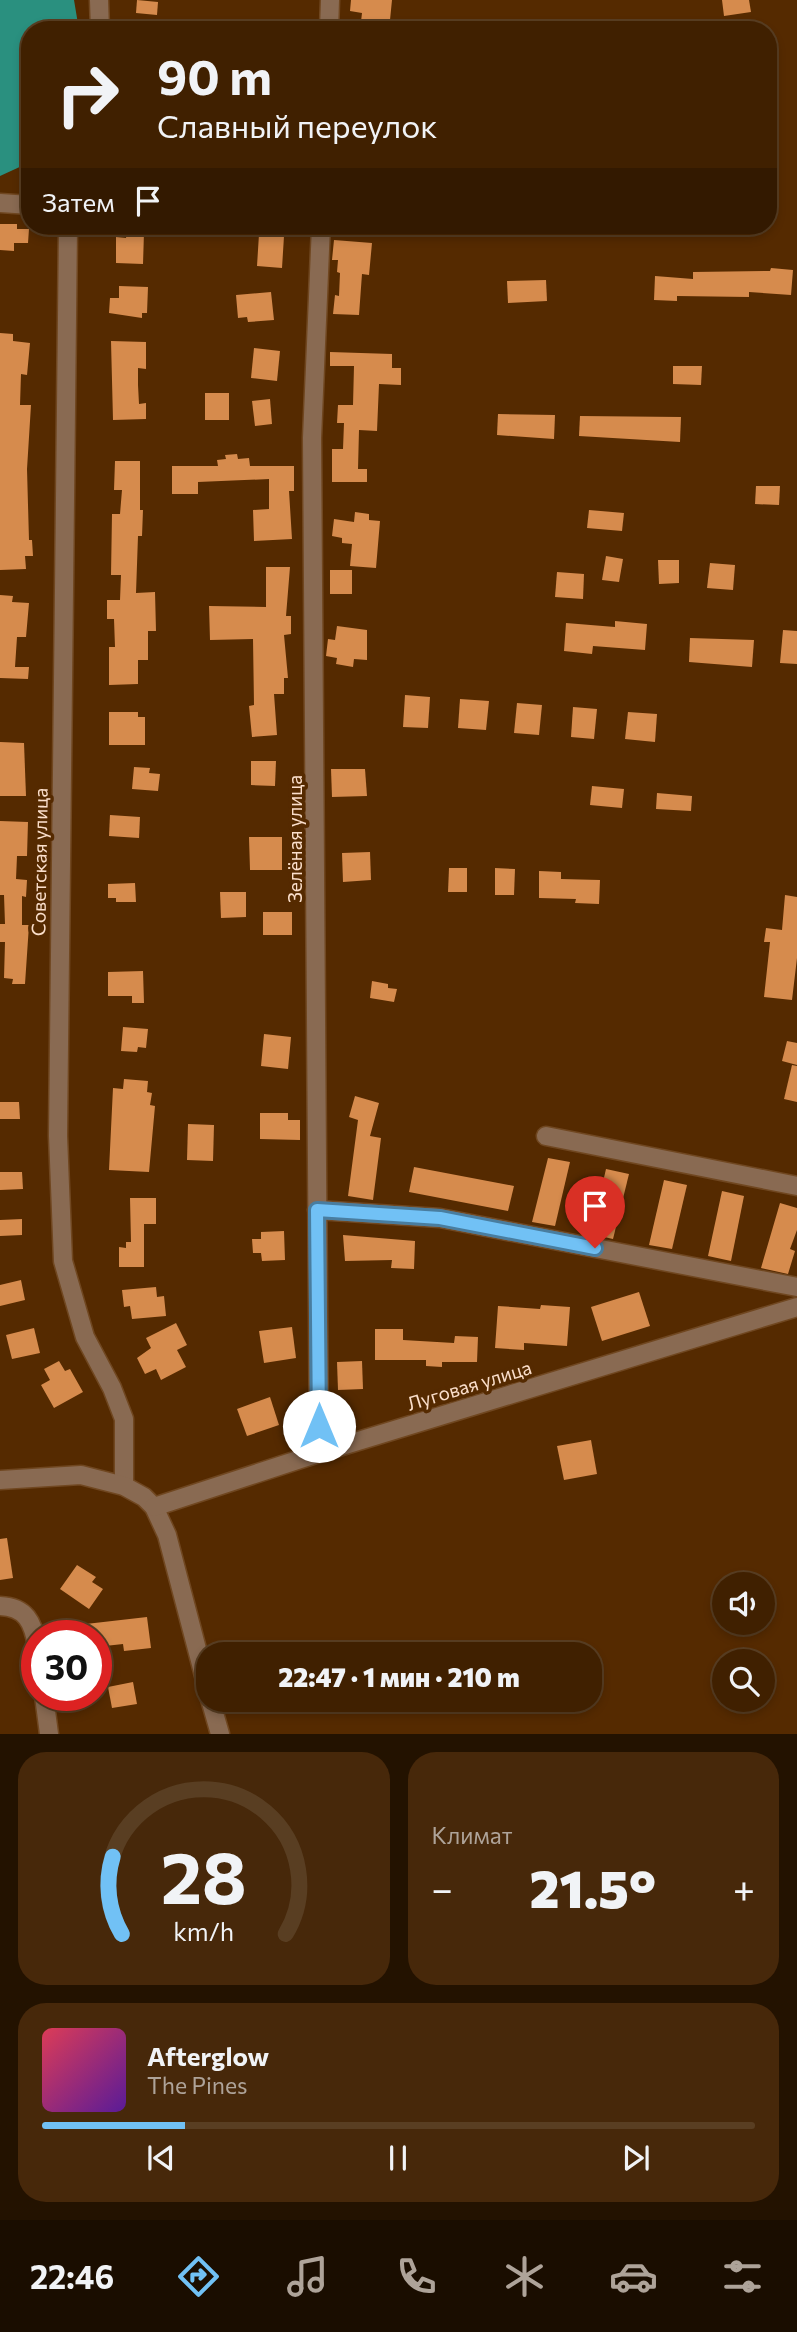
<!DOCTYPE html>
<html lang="ru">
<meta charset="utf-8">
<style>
body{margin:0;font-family:Commissioner,sans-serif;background:#47280a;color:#f1f3f6;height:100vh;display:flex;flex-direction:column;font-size:26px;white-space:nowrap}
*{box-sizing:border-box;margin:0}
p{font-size:23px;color:#aea399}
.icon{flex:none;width:38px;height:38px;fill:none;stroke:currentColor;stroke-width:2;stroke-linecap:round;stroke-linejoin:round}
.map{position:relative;height:1734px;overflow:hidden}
.details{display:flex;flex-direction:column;gap:18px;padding:18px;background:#231200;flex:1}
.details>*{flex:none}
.banner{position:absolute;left:21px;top:21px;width:756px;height:214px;border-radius:28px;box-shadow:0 4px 10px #0003,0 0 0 2px #593e22;background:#402000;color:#f1f3f6;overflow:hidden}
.buttons{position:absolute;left:712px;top:1572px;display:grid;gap:14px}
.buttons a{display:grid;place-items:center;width:63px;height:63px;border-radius:50%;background:#402000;box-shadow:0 4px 10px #0003,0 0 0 2px #593e22;font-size:35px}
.speed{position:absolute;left:21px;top:1620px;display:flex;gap:14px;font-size:35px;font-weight:700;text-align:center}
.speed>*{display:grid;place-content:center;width:91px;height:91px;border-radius:50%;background:#402000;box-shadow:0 4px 10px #0003,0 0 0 2px #593e22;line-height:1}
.speed .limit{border:10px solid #d22;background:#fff;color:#111}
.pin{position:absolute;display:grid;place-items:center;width:60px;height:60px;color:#fff;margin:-72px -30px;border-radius:50% 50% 50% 0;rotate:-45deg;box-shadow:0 0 7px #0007}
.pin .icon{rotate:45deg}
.me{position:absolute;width:77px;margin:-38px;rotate:0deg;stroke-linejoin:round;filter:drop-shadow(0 0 5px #0008)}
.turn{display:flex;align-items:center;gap:24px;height:147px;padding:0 21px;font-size:32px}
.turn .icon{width:91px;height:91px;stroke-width:2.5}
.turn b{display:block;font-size:49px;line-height:60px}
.then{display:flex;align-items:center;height:66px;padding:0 21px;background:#0003;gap:14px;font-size:26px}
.big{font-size:52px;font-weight:800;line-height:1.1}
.details .card{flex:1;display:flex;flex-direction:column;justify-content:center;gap:10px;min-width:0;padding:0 24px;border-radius:28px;background:#47280a}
.details .dial{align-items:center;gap:0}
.dial svg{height:182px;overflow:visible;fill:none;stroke:#593e22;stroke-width:7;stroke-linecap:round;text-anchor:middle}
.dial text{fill:#f1f3f6;stroke:none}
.song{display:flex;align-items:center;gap:21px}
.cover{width:84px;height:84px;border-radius:10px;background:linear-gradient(135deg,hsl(350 70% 55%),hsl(270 70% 35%))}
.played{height:7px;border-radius:4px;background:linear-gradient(90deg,#71c1f5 20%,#593e22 20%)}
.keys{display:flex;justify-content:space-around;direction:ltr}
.heat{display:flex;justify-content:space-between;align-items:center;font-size:38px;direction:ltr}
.details .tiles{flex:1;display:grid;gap:18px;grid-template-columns:1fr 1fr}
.card:last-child{grid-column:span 2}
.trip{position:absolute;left:196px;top:1642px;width:406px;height:70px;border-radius:28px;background:#402000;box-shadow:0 4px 10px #0003,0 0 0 2px #593e22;font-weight:800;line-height:70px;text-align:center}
.dock{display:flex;height:112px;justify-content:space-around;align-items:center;background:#1a0d00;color:#aea399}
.dock .icon{width:49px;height:49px}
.dock .current{color:#71c1f5}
.dock b{font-size:32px;color:#f1f3f6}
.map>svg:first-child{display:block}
.water{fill:#2a907f}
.building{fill:#d68b4d}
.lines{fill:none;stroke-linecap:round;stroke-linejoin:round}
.minor-casing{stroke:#704720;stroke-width:21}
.minor{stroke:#896a52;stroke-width:18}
.route-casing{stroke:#497d9f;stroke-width:18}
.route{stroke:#71c1f5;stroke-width:12}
.labels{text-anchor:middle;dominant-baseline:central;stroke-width:7;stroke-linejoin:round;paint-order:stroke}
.street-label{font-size:19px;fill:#fbdfcb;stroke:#552a00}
</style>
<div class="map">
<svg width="797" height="1734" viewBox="0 0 797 1734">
<rect width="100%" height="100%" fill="#552a00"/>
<path class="water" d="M0,0H74L79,30H30V156L24,165L0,176Z"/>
<g class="building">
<path d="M137,0L158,2L157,15L136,13Z"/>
<path d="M351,0H392L389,30H360L362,13L350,11Z"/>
<path d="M722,0H749L751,12L724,16Z"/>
<path d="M0,224H17V229H29L28,243H14V251L0,250Z"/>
<path d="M127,231L144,232L143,264L116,263V237L126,238Z"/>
<path d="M259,234L284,236L282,268L257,266Z"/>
<path d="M334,240L372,243L369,275L362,274L359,315L333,314L335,295L339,296L340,273L337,272L338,260H332Z"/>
<path d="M771,268L793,270L791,295L749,292V297L677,296V301L654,300L655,276L693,279V272L770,271Z"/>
<path d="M546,280L547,301L508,303L507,281Z"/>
<path d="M119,286L148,287L147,313H142V318L109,313L110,298H119Z"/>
<path d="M271,292L274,320L248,322L247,317L238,318L236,295Z"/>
<path d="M0,333L13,334V341L30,343L27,375L21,374L20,405H31L27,469L29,540H32L33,556H25L26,569L0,570Z"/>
<path d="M111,341L146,342V369L138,368V385L139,404L146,403V419L113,420Z"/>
<path d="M254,348L280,351L277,381L251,378Z"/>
<path d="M330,352L392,354V368H401V385L379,384L377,431L359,430L358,469H367V482H332V449H343L344,423H337L338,405H353L354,366H330Z"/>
<path d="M673,366H702L701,385L673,384Z"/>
<rect x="205" y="393" width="24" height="27"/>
<path d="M270,399L272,424L255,426L252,401Z"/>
<path d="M498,414L555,415L554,439L497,435Z"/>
<path d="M580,416L681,417L680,442L579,436Z"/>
<path d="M237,454L238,459L249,458L250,466H294V491H289L292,539L254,541L253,510L269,509V479L198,482V494H172V466H218L217,460L226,459L225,455Z"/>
<path d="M115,461H140V510H143L142,536H138L136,593L155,592L156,631H148V660H138V684L109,685V647H115L114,619H107V600H120L121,575H111L112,514H120L122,490H114Z"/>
<path d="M756,486H780L779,505L755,504Z"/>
<path d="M589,510L624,513L622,531L587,528Z"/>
<path d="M355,512L369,514V520L380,521L376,568L350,566L352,544L342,543V538L332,536L334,519L354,522Z"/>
<path d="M606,556L623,559L619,582L602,580Z"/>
<path d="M658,560H679V583L659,584Z"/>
<path d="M710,563L735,565L733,590L707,588Z"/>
<path d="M266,567H290L286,616H291V634L284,635L288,678H284V694H274L277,735L252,737L249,706L254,705L253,639L210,640L209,606L266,607Z"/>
<rect x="330" y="570" width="22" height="24"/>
<path d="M557,572L584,574L583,599L555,597Z"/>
<path d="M0,595L13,596L12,602L29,603L26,637H17L15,667H29L28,679L0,678Z"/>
<path d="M615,621L647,624L645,650L593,646L592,654L564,651L566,623L615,627Z"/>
<path d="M337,626L367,630V660L354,659L353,667L336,664L337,658L326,656L328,639L335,640Z"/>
<path d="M783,630L797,631V664L780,663Z"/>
<path d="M690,638L754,640L752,667L689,662Z"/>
<path d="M405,695L430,697L428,728L403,727Z"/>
<path d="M460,699L489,701L486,730L458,728Z"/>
<path d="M517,703L542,705L539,735L514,733Z"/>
<path d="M573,707L597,709L594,739L571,737Z"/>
<path d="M109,712H138V717H145V745H109Z"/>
<path d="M628,712L657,714L655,742L625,739Z"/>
<path d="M0,742L24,743L26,796H0Z"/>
<path d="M251,761H276L275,786L251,785Z"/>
<path d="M134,767L150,768L149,773L160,774L158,791L132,789Z"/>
<path d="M331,769H365L367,796L332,797Z"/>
<path d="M592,786L624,789L622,808L590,805Z"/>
<path d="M657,793L692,796L691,811L656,809Z"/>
<path d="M110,815L140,817L139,838L109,836Z"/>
<path d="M0,821L28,822L27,856H17L16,879L27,880L26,897L22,896V925H29L25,984H12L13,979L4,978L5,942H0V924H5L4,895H0Z"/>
<path d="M249,837H282V870H250Z"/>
<path d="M370,852L371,880L343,882L342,853Z"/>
<path d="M449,868H467V892H448Z"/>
<path d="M495,868L515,869L514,895H495Z"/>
<path d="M539,871L561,872V879L600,880L599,904L575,903L576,899L539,898Z"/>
<path d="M135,883L136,902H116V898H108V884Z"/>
<path d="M220,892H246V917L221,918Z"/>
<path d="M785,895L797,897V958L792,1000L764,997L770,942H764L766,928L782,930Z"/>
<rect x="263" y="912" width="29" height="23"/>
<path d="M143,971L144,1003H132V996H108V972Z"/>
<path d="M372,981L388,984V988L397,989L394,1002L370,998Z"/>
<path d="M123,1027L148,1029L146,1048L138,1047L137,1052L121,1051Z"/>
<path d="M264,1034L291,1037L288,1069L261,1066Z"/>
<path d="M787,1041L797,1043V1065L782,1061Z"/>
<path d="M792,1065L797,1066V1102L784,1099Z"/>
<path d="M124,1079L148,1081L147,1092L152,1093L150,1105L155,1106L149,1172L109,1170L113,1088L123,1089Z"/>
<path d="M355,1096L379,1103L370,1136L381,1138L373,1200L348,1196L358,1120L349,1117Z"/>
<path d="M0,1102H19L20,1119H0Z"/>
<path d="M260,1113H288V1120H300V1140L260,1139Z"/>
<path d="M188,1124L214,1125L213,1161L187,1160Z"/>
<path d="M548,1158L570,1162L555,1226L532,1222Z"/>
<path d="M414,1167L514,1186L508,1211L409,1192Z"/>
<path d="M606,1169L629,1174L613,1239L591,1234Z"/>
<path d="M0,1172H22L23,1189L0,1190Z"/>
<path d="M664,1180L687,1185L672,1249L649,1245Z"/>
<path d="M722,1191L744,1196L731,1261L708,1256Z"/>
<path d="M130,1198H156V1224H144V1267H119V1247L126,1248V1242H131Z"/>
<path d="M780,1203L797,1208V1230L790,1249L795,1251L788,1274L761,1268Z"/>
<path d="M22,1219V1235L0,1236V1220Z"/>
<path d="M284,1231L285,1260L262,1261L261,1253H253L252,1239H261V1232Z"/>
<path d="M343,1235L415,1241L414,1269L391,1268L392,1260L345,1261Z"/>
<path d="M21,1280L25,1300L0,1306V1285Z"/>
<path d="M156,1287L157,1297L164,1296L166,1316L132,1319L130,1306L124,1307L122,1290Z"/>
<path d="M639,1292L650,1326L602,1341L591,1307Z"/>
<path d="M541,1305L570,1307L567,1346L524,1343V1350L495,1348L498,1306L540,1309Z"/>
<path d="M176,1323L187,1345L177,1350L186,1367L161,1380L156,1369L145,1374L137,1358L151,1348L146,1338Z"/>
<path d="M292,1327L296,1358L264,1363L259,1331Z"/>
<path d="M34,1328L40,1353L12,1359L6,1335Z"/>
<path d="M375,1329H403V1340L454,1343L455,1336L478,1337L477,1362H442V1367L426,1366V1360H375Z"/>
<path d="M59,1361L65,1371L70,1369L83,1392L54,1408L41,1385L50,1380L44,1369Z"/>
<path d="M362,1361L363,1389L338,1390L337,1362Z"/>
<path d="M270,1397L279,1425L247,1436L237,1409Z"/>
<path d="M591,1440L597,1474L564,1480L557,1446Z"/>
<path d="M7,1538L13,1578L0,1580V1539Z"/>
<path d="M77,1565L96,1577L92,1582L103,1589L89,1609L60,1589Z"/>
<path d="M147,1617L151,1648L124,1651L123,1644L96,1647V1636H51V1628Z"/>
<path d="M133,1682L137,1704L112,1708L108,1687Z"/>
</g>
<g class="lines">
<g class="minor-casing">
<g id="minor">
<path d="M99,0L100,30"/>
<path d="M329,30L330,0"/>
<path d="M0,203L30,205"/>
<path d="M68,226L58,1136L63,1261L85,1337L112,1388L124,1419V1486"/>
<path d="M546,1136L797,1186"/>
<path d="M317,1210L440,1218L797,1287"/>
<path d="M319,1453L312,438L321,226"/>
<path d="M0,1480L81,1475L124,1486L144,1497L154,1507L167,1535L208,1691"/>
<path d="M154,1507L319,1453L797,1307"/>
<path d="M0,1606C26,1607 33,1622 37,1646"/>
<path d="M44,1696L49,1734"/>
<path d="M210,1699L220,1734"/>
</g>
</g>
<use href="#minor" class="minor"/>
</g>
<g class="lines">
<g class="route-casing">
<path id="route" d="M319,1426L317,1210L440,1218L595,1248"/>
</g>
<use href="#route" class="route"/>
</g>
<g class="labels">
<g class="street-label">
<text transform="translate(294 839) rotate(-90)">Зелёная улица</text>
<text transform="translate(39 862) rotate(-89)">Советская улица</text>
<text transform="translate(469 1385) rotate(-17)">Луговая улица</text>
</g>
</g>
</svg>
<div class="buttons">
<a><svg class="icon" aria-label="sound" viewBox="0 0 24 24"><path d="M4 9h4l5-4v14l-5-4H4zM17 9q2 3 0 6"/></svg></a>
<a><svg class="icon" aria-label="search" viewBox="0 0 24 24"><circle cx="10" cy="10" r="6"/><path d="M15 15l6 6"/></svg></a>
</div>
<div class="speed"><div class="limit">30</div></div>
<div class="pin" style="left:595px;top:1248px;background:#d93025"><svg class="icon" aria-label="arrive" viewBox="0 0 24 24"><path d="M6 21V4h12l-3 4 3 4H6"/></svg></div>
<svg class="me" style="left:319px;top:1426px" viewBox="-20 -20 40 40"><circle r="19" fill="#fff"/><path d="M0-13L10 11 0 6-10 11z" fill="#71c1f5"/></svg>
<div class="trip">22:47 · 1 мин · 210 m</div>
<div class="banner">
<div class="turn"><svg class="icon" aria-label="right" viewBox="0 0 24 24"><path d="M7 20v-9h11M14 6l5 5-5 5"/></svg><div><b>90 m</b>Славный переулок</div></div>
<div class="then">Затем<svg class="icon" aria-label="arrive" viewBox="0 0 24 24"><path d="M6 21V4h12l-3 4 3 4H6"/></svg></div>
</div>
</div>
<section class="details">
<div class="tiles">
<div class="card dial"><svg viewBox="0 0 100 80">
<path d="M14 69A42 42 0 1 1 86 69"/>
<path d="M14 69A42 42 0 0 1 10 35" stroke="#71c1f5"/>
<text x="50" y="56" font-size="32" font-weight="700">28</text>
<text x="50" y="72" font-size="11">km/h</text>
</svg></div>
<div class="card"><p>Климат</p>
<div class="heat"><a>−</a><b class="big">21.5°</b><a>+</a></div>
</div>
<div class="card">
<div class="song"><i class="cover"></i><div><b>Afterglow</b><p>The Pines</p></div></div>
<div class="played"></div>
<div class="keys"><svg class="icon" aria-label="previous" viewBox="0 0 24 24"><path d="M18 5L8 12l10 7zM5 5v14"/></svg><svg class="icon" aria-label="pause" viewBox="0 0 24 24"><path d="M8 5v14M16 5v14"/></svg><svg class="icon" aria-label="next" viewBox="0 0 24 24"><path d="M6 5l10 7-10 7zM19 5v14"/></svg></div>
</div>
</div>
</section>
<nav class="dock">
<b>22:46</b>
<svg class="icon current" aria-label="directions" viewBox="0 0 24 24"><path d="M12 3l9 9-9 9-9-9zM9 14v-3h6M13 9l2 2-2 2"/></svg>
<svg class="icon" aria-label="music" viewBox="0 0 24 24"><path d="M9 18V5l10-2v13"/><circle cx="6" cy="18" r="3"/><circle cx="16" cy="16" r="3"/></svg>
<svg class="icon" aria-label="phone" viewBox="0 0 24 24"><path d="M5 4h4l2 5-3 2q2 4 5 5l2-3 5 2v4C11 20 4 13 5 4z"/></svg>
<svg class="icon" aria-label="climate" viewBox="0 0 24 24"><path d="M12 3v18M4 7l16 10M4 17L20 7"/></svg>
<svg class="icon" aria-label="car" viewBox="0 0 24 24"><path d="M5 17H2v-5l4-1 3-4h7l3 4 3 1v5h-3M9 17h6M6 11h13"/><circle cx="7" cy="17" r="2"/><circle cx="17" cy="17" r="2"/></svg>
<svg class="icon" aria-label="filters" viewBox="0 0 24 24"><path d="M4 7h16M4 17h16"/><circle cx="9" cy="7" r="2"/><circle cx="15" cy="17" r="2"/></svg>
</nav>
